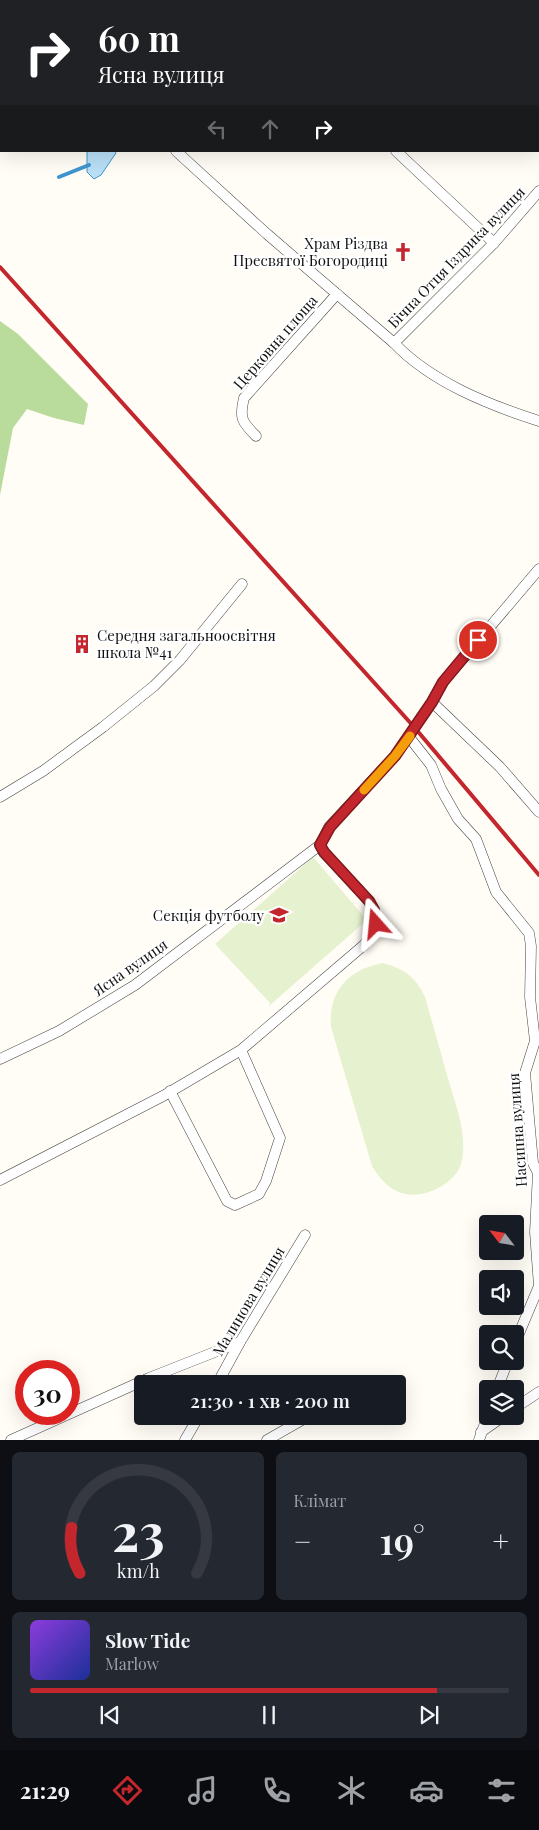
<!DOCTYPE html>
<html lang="uk">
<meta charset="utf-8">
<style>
body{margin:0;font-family:"Playfair Display",serif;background:#242831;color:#f1f3f6;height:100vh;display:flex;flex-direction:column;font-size:19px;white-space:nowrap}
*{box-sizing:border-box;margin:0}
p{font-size:16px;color:#9ea1a6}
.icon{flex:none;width:28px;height:28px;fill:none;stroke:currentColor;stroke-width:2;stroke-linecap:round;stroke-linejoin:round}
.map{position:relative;height:1440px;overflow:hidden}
.details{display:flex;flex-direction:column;gap:12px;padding:12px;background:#0d0f14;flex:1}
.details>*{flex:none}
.hud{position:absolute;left:0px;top:0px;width:540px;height:152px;box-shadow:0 5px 20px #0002;background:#202124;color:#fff;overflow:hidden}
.needle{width:32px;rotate:301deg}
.controls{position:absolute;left:479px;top:1215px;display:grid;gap:10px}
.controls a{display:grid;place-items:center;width:45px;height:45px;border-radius:5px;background:#171b24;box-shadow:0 5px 20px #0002;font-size:25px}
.speed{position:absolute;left:15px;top:1360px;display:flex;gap:10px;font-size:25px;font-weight:700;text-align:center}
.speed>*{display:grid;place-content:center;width:65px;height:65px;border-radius:50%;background:#171b24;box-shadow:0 5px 20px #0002;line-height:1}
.speed .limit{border:8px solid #d22;background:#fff;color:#111}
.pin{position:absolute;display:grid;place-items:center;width:42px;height:42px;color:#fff;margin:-21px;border:2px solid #fff;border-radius:50%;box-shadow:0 1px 5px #0007}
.me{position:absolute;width:55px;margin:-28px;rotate:342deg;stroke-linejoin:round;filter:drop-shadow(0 0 4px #0008)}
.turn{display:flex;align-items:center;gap:18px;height:105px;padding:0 15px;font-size:22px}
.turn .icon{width:65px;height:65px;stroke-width:2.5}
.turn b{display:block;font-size:35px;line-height:42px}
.lanes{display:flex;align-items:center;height:48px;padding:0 15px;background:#0003;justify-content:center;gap:25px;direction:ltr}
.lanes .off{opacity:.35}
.big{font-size:38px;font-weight:600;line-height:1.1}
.details .card{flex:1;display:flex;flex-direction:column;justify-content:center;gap:8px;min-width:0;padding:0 18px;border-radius:8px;background:#242831}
.details .dial{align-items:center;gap:0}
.dial svg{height:130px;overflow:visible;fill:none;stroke:#363941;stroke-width:7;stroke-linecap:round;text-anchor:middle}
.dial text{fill:#f1f3f6;stroke:none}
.song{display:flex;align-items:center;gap:15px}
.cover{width:60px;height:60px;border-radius:8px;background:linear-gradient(135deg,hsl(270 70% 55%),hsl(230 70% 35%))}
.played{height:5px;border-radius:2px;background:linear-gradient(90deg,#c4262e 85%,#363941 85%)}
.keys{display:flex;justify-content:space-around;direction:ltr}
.heat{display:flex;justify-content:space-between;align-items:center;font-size:28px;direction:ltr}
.details .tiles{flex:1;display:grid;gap:12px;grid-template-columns:1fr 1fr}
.card:last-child{grid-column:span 2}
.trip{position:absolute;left:134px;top:1375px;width:272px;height:50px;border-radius:5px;background:#171b24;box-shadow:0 5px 20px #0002;font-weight:600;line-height:50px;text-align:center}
.tab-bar{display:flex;height:80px;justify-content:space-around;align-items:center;background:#090b0e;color:#9ea1a6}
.tab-bar .icon{width:35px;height:35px}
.tab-bar .selected{color:#c4262e}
.tab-bar b{font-size:22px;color:#f1f3f6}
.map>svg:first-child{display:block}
.forest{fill:#b9dc9c}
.pitch{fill:#e6f2cf}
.water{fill:#b9e0f7;stroke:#3f96cf}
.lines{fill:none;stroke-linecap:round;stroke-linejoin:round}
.stream{stroke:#3f96cf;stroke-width:4}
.minor-casing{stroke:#444;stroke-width:11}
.minor{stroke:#fff;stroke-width:10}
.rail{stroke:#c4262e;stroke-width:4}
.route-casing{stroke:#7f191e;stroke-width:12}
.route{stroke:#c4262e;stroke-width:9}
.slow{stroke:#f59e0b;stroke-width:9}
.labels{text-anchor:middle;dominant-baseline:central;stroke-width:5;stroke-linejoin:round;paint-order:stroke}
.poi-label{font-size:15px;fill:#111;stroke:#fff;text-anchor:end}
.street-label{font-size:15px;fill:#111;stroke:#fff}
</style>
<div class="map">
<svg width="539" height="1440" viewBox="0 0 539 1440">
<rect width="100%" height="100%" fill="#fffdf5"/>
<path class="forest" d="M0,321L18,334L88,404L84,425L54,418L27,409L13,428L0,495Z"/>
<g class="pitch">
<path d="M313,857L367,920L269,1006L270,1003L215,944Z"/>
<path d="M383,963C404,969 416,977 425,997C433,1025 441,1053 449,1082C456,1106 467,1133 462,1160C459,1178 438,1191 421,1194C397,1198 383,1184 372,1166L331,1027C328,991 349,969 383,963Z"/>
</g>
<path class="water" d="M87,151H115L116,153L101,175L94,179L87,172Z"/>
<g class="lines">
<g class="stream">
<path d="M154,1L155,0"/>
<path d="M59,177L89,165"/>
</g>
<g class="minor-casing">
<g id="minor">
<path d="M34,0L35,1"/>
<path d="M136,1L137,0"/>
<path d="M357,1L358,0"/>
<path d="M176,151L267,234L394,343C431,382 489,405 539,421"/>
<path d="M396,151L494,243"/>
<path d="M394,343L494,243L539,191"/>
<path d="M256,436C242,422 239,418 244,398L337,294"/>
<path d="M432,702L500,767L539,812"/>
<path d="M409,737L431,765L441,789L458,819L476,839L496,892L529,933L531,946L530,997L535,1041L525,1073L533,1163L538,1173L535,1232L539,1286L515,1343"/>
<path d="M0,797L43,771L103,727L154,686L180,660L242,584"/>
<path d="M0,1059L59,1031L135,985L320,845L329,827L395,756L432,702L443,682L539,569"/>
<path d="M170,1091L227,1201L235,1205L259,1194L266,1181L280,1138L241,1050"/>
<path d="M0,1180L163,1096L241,1050L364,945C377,928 380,920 369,901L324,853L320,845"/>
<path d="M217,1384L240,1342L305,1235"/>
<path d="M497,1389L508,1361"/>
<path d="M515,1408L539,1392"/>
<path d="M481,1432L504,1416"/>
<path d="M11,1440L149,1378L240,1342"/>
<path d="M185,1440L199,1416"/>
<path d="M267,1440L309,1416"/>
<path d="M479,1440L488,1415"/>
</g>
</g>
<use href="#minor" class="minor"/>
<path class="rail" d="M0,267L415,728L539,875"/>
</g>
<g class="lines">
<g class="route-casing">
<path id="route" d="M376,924L374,910L369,901L324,852L320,845L330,827L395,756L432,702L443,682L478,640"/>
</g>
<use href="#route" class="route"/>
<path class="slow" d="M364,790L395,756L410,736"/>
</g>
<defs>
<g id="church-bare" transform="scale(1.5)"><path d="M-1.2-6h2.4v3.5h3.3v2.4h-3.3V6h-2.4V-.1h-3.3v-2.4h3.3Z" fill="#c4262e" stroke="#fff" stroke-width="2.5" paint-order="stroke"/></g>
<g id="building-bare" transform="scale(1.5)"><path d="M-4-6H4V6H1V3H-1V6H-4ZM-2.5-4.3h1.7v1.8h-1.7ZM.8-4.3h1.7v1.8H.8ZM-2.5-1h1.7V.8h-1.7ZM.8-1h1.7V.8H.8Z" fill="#c4262e" stroke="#fff" stroke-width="2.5" paint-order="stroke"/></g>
<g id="school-bare" transform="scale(1.5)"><path d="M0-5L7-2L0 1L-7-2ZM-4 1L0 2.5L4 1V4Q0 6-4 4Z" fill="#c4262e" stroke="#fff" stroke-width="2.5" paint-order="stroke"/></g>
</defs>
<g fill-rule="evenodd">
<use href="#church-bare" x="403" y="252"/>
<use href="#building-bare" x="82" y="644"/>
<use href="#school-bare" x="279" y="915"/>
</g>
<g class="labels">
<g class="poi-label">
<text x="388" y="243">Храм Різдва<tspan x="388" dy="17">Пресвятої Богородиці</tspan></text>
<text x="97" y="635" text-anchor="start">Середня загальноосвітня<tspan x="97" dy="17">школа №41</tspan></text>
<text x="264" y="915">Секція футболу</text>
</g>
<g class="street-label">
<text transform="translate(456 257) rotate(-46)">Бічна Отця Іздрика вулиця</text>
<text transform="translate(275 342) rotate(-49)">Церковна площа</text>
<text transform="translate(130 967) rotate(-35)">Ясна вулиця</text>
<text transform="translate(517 1130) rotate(-94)">Насипна вулиця</text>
<text transform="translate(248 1301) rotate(-59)">Малинова вулиця</text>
</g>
</g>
</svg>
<div class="controls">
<a><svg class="needle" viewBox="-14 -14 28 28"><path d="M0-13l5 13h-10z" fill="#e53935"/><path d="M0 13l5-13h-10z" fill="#9ea1a6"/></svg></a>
<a><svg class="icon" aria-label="sound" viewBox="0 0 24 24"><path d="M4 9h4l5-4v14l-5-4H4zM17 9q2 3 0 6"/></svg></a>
<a><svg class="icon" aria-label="search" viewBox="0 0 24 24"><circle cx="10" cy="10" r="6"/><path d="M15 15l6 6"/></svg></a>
<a><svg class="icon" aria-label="layers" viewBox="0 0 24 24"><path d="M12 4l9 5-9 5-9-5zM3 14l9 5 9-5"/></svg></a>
</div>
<div class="speed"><div class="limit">30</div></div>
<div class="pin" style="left:478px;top:640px;background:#d93025"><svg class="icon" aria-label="arrive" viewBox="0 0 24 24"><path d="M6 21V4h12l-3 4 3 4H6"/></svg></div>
<svg class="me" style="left:376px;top:924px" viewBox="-20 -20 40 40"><path d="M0-17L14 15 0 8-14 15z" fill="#c4262e" stroke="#fff" stroke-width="4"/></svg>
<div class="trip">21:30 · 1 хв · 200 m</div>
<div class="hud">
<div class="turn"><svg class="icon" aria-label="right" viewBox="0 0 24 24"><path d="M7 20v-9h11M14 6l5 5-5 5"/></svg><div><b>60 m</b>Ясна вулиця</div></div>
<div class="lanes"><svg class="icon off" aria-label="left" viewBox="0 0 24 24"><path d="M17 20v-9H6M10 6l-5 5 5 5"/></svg><svg class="icon off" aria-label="ahead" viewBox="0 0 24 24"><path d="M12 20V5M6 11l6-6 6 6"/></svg><svg class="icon" aria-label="right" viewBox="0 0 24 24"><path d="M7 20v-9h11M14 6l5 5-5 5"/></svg></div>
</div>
</div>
<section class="details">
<div class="tiles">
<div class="card dial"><svg viewBox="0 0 100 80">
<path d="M14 69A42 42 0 1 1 86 69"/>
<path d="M14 69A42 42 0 0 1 9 41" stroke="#c4262e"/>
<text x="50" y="56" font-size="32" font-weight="700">23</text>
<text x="50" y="72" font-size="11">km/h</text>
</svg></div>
<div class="card"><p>Клімат</p>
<div class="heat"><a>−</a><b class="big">19°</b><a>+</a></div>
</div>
<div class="card">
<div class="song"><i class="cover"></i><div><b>Slow Tide</b><p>Marlow</p></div></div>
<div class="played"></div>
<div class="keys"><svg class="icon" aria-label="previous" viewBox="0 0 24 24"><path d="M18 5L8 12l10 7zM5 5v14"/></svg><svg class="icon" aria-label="pause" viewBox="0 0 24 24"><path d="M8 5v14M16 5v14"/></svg><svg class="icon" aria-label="next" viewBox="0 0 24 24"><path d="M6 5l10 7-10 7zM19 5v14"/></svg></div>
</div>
</div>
</section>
<nav class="tab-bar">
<b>21:29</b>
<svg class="icon selected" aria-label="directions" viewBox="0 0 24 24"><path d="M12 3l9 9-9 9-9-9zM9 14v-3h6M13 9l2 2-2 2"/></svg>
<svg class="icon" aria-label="music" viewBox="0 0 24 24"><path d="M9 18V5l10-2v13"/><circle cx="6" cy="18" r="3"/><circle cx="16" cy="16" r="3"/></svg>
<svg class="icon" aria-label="phone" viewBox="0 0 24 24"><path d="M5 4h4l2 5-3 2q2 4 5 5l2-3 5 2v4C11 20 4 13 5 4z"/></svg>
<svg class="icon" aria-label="climate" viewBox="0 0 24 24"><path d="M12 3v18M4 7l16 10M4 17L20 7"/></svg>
<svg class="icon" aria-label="car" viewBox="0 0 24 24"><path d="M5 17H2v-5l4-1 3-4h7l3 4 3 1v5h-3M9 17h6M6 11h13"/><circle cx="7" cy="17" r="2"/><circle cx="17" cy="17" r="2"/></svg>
<svg class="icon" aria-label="filters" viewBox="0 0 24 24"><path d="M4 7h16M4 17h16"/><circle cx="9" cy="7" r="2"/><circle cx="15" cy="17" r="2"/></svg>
</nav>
